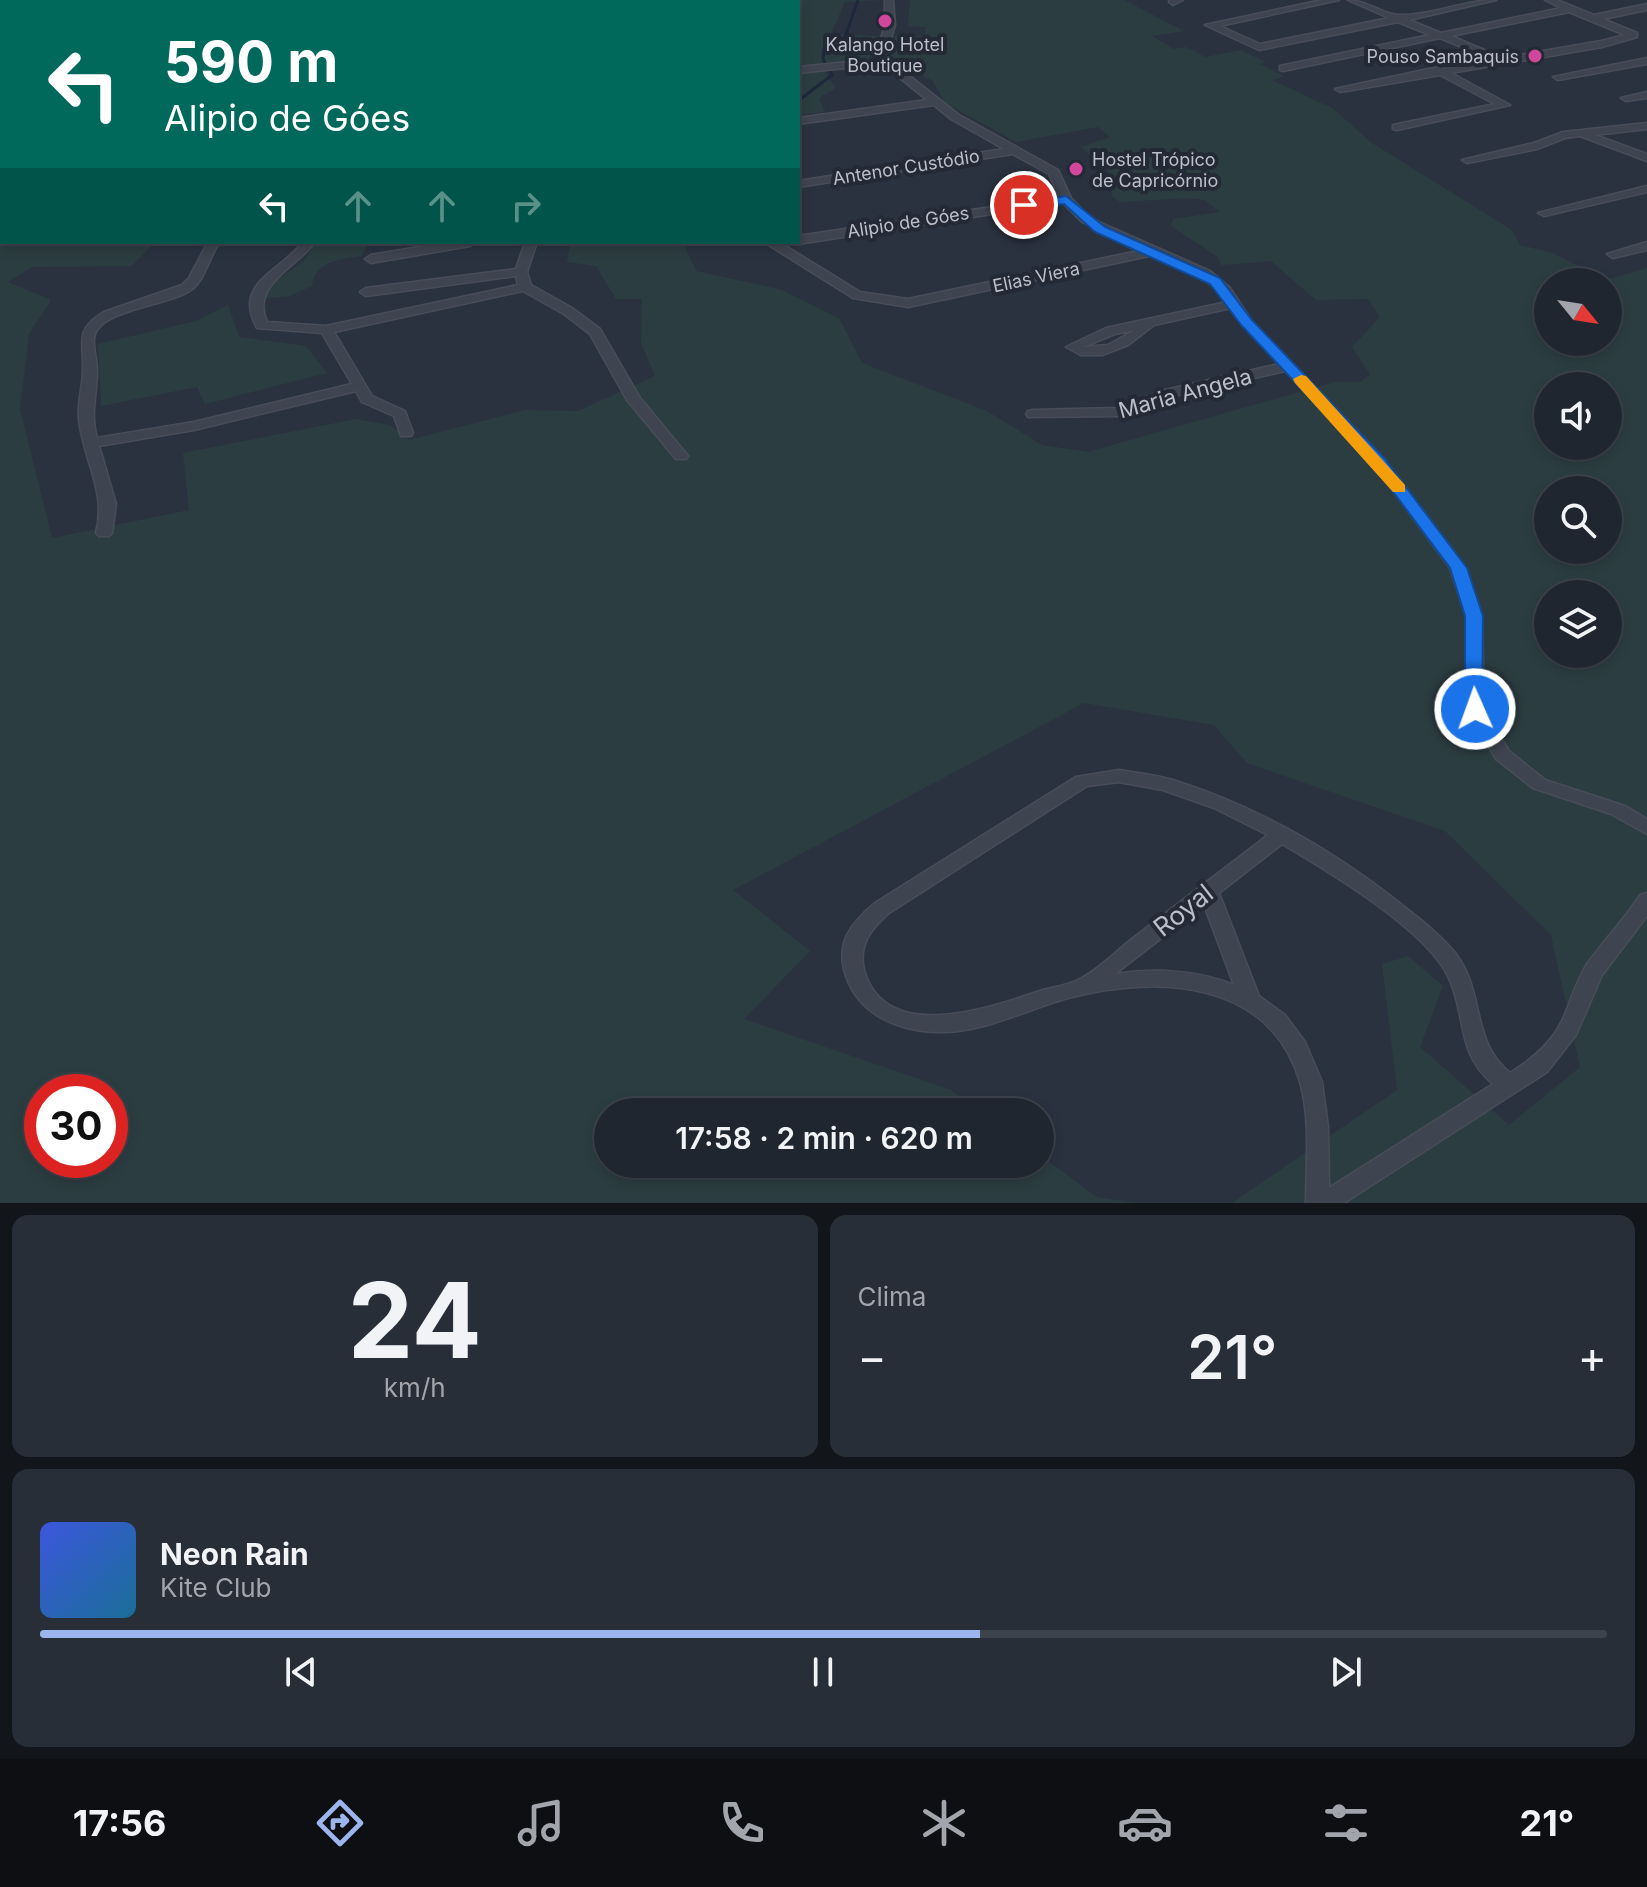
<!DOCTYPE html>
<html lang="pt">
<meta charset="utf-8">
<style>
body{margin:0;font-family:Inter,sans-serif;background:#282e38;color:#f1f3f6;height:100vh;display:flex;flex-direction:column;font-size:30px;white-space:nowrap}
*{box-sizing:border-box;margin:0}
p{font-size:26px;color:#a2a5ab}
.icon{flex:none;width:44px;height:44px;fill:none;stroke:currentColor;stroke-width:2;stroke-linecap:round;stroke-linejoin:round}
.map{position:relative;height:1203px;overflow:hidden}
.details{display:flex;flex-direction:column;gap:12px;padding:12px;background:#12151a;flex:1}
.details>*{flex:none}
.banner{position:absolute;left:0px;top:0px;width:800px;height:244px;box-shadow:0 4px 12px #0003,0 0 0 2px #3d434c;background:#00695c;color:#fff;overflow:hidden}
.needle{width:52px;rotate:120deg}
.controls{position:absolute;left:1534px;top:268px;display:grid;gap:16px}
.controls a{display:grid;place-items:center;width:88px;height:88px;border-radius:50%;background:#202630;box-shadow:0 4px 12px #0003,0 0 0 2px #3d434c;font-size:40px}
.speed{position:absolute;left:24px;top:1074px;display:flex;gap:16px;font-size:40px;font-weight:700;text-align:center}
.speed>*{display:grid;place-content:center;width:104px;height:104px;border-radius:50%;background:#202630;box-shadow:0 4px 12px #0003,0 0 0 2px #3d434c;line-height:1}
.speed .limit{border:12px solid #d22;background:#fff;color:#111}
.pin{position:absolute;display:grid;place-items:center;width:68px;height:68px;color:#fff;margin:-34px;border:4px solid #fff;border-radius:50%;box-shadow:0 2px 8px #0007}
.me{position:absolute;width:88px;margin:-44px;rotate:358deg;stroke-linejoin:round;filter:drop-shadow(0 0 6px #0008)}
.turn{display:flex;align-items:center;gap:28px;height:168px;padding:0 32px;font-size:36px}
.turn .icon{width:104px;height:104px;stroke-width:2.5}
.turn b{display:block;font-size:56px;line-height:68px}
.lanes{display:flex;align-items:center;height:76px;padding:0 32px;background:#0003;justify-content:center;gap:40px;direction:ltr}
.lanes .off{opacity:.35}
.big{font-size:60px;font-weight:600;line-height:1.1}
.details .card{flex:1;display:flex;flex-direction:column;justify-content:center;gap:12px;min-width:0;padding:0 28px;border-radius:16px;background:#282e38}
.details .dial{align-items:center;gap:0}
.dial b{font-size:104px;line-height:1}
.song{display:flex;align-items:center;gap:24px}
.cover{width:96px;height:96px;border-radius:12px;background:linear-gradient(135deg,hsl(230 70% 55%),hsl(200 70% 35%))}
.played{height:8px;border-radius:4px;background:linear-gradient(90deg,#9db5ed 60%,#3d434c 60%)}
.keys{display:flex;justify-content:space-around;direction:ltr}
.heat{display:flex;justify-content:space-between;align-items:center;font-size:44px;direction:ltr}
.details .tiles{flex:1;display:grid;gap:12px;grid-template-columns:1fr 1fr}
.card:last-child{grid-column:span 2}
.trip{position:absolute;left:594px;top:1098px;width:460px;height:80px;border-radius:40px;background:#202630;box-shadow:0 4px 12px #0003,0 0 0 2px #3d434c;font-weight:600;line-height:80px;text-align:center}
.menu{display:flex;height:128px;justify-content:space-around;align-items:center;background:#0d0f13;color:#a2a5ab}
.menu .icon{width:56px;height:56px}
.menu .on{color:#9db5ed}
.menu b{font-size:36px;color:#f1f3f6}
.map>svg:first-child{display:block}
.green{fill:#2c3d41;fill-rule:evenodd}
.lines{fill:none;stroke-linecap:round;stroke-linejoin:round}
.stream{stroke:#1e283d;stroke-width:3}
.river{fill:#1e283d;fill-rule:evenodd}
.street-casing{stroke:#484d59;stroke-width:3}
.street{fill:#3e4450;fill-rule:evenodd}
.route{fill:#1a73e8;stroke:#114b97;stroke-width:2}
.slow{fill:#f59e0b}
.hotel-dot{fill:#d1479c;stroke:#232935;stroke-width:3}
.labels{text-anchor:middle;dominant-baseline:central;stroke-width:8;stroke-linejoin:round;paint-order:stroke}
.far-poi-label{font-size:18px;fill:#bbbfca;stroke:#232935}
.far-street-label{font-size:18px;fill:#bbbfca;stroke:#232935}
.street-label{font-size:22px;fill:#bbbfca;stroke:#232935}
.near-street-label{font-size:26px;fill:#bbbfca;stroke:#232935}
</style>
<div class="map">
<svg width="1647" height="1203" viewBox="0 0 1647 1203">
<rect width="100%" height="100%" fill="#2a3240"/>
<g class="green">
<path d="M752,0H884L845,2L831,34L877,36L868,61L820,66L836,88L819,98L825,112L798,115V2H749Z"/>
<path d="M910,0H1124L1184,31L1152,36L1174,49L1186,47L1205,57L1241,50L1266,62L1259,64L1284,76L1272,80L1332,108L1372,143L1512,230L1520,245L1553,253L1605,280L1647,268V1203H1232L1397,1090L1382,964L1408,956L1443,986L1420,1047L1509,1125L1580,1067L1551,935L1445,831L1247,763L1214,725L1084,703L733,890L810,951L744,1019L951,1090L981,1112H608V1164H1040V1155L1097,1197L1135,1203H0V240L156,242L131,266L32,267L8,282L51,300L29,334L20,409L52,538L189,510L183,453L356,419L390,425L409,440L525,410L578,411L655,376L641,343L642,299H616L596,266L567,262L570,242H683L696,271L779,289L839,318L862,363L987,411L1042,445L1088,452L1335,382H1361L1370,374L1352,347L1380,317L1368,299L1316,300L1271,261L1221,265L1218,257L1171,226L1173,219L1220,212L1205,200L1188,198L1120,202L1112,196L1108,170L1081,147L1110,137L1098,127L1016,142L945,103L933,81L895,61L888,51L895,35L925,36L926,27L908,26ZM1548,282H1608V342H1548ZM1548,386H1608V446H1548ZM1548,490H1608V550H1548ZM1548,594H1608V654H1548ZM42,1092H110V1160H42Z"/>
<path d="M317,242H369L361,256C340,260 315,260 312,286L290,296L262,299L268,286L303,262Z"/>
<path d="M228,305L239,337L306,346L327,373L205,404L197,387L101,406L98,344L196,321Z"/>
</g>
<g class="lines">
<path class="stream" d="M798,101L832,75L823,59L824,49L845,37L858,0"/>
<g class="river">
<path d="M447,0H465L445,2Z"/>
<rect x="0" y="170" width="2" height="10"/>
</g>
<g class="street-casing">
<g id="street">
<rect x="60" y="0" width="8" height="2"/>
<path d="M137,0H145L146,2H138Z"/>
<path d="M885,0H893L895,25L886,55L888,59L959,115L1058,170L1071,198L1090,218L1210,271L1230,288L1252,321L1384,459L1466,568L1482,616L1484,709L1509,751L1545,780L1625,806L1647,819V834L1611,814L1533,788L1496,759L1466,709V616L1450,568L1374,465L1285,371L1174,396L1119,416L1028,417L1026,414L1028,411L1033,410L1117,408L1165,390L1279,364L1243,326L1231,308L1154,325L1128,345L1102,355H1081L1066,347L1106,328L1227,302L1221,293L1202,277L1154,255L908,307L853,298L767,244L765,242H779L860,292L908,299L1143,250L1082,222L1063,203L798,244L794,242H798V236L1059,197L1049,174L1013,154L798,187V181L1004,149L951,119L934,105L798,124V118L927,100L883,64L798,73V67L879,59L876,55L885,25ZM1135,330L1108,345L1083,347L1115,334Z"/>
<path d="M1170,0H1183L1173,5L1169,2Z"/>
<path d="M1322,0H1339L1220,26L1260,44L1389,18L1348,0C1367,0 1384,16 1402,15C1433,15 1464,0 1496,0L1409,20L1441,33L1561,8L1545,0H1557L1594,15L1647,4V10L1603,19L1637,33V37L1602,47L1451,73L1510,105L1397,130L1393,129V125L1495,104L1440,75L1340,92L1335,89L1438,67L1493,60L1440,38L1283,71L1280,70V66L1430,35L1398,22L1259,50L1205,25ZM1569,12L1625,35L1601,41L1503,58L1451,36Z"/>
<path d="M2,6V16L0,17V7Z"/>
<rect x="0" y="29" width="2" height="6"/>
<rect x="0" y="56" width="2" height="6"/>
<path d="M1647,58V64L1558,80L1553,77Z"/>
<path d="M1647,92V98L1626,101L1621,98Z"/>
<rect x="0" y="101" width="2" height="7"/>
<path d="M0,113H2L0,120Z"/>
<path d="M1647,123V129L1595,135L1647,154V161L1580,136L1565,138L1537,149L1467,163L1462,160L1534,143L1563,132Z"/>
<path d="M1647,186V192L1544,216L1538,213Z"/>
<path d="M208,242H220C209,256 206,279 191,290C169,306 98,309 94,338C93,349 97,359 97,370C97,394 90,414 97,438L194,422L352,384L322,333L257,328C232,283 280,272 303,242H315C296,268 250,285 267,322L326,326L518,285L516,276L366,296L360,292L366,288L516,269L525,242H537L527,272L531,285L572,308L600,329L640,398L688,456L686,459H676L627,400L590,334L564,314L523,291L334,332L372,396L405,411L413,433L411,436H401L394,416L362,402L356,391L194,430L99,446L116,504L112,533L109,536H99L96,533C107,491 83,460 79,419C77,403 83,387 83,370C84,341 74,330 104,312L182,285L189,278Z"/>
<path d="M449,242H476L470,246L371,263L365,259L371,255Z"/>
<path d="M1647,242V250L1613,258L1607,254Z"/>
<path d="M1119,770C1137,773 1156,775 1173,780C1258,807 1338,853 1407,909C1424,922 1442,937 1456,954C1486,995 1470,1040 1510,1073C1531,1060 1551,1044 1562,1021C1571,1002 1575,983 1587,964C1604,940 1624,920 1640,895L1647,893V916L1602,975L1576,1035L1547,1072L1344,1203H1306C1306,1164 1311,1120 1300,1082C1270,980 1159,975 1072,997C1029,1008 989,1031 944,1032C903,1033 860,1017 846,976C841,962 841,948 847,935C854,922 864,912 875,903L1076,777ZM1119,782L1163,790L1214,808L1268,835C1223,870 1177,904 1132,939C1115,952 1097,971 1078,980C1068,985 1054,987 1043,990C995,1006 885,1047 864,970C858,945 871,929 889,913L1087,786ZM1282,844C1328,871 1427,930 1449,978C1467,1018 1456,1053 1493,1084L1329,1188L1328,1127L1322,1082L1305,1042L1285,1015L1259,996L1219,893ZM1204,905L1234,985C1198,970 1153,968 1115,974Z"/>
</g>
</g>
<use href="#street" class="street"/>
</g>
<path class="route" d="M1066,196L1105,227L1220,278L1252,320L1384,458L1467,568L1483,616L1482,714L1475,716L1465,709V616L1450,568L1373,465L1242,326L1210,284L1095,232L1064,204L1024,209L1017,205Z"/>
<path class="slow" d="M1301,375L1306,376L1405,485V492H1393L1295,383L1293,379Z"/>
<g class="hotel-dot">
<circle cx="885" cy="21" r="8"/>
<circle cx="1535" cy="56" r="8"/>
<circle cx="1076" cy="169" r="8"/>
</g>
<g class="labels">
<g class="far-poi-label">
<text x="885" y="44">Kalango Hotel<tspan x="885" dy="21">Boutique</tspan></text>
<text x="1519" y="56" text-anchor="end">Pouso Sambaquis</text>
<text x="1092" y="159" text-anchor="start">Hostel Trópico<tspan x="1092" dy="21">de Capricórnio</tspan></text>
</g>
<g class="far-street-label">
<text transform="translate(906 167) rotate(-9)">Antenor Custódio</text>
<text transform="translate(908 222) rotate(-9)">Alipio de Góes</text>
<text transform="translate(1036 277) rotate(-12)">Elias Viera</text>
</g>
<g class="street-label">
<text transform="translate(1185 393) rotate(-15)">Maria Angela</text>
</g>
<g class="near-street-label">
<text transform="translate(1183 910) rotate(-38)">Royal</text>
</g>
</g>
</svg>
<div class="controls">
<a><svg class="needle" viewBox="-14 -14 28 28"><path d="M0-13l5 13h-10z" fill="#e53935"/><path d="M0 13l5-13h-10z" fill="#a2a5ab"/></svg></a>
<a><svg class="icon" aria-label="sound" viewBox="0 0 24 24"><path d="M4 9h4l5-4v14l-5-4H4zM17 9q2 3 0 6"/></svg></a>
<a><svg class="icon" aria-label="search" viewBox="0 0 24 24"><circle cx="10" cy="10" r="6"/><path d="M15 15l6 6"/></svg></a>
<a><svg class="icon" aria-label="layers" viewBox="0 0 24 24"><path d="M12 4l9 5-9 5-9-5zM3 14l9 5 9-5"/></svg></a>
</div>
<div class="speed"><div class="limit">30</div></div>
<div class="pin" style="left:1024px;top:205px;background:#d93025"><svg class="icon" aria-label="arrive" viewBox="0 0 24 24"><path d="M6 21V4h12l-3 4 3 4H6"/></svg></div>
<svg class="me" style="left:1475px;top:709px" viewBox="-20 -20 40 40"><circle r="17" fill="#1a73e8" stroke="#fff" stroke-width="3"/><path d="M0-11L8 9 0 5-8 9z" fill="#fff"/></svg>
<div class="trip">17:58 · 2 min · 620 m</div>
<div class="banner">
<div class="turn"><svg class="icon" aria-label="left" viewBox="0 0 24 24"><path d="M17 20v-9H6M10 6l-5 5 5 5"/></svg><div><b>590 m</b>Alipio de Góes</div></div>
<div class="lanes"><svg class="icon" aria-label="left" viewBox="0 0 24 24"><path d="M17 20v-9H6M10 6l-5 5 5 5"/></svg><svg class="icon off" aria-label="ahead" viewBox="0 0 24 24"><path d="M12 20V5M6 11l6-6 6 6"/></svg><svg class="icon off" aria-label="ahead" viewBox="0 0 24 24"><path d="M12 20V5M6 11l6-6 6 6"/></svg><svg class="icon off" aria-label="right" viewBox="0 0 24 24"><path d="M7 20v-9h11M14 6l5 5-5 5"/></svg></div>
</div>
</div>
<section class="details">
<div class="tiles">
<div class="card dial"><b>24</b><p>km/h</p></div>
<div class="card"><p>Clima</p>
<div class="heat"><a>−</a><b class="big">21°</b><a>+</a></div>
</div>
<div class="card">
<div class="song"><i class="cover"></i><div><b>Neon Rain</b><p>Kite Club</p></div></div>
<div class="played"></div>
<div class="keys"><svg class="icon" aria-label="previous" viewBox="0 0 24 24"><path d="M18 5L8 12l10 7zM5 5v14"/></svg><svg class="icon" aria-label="pause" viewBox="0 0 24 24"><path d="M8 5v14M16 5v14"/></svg><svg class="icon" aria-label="next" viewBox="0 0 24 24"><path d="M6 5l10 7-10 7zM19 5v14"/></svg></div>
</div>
</div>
</section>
<nav class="menu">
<b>17:56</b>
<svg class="icon on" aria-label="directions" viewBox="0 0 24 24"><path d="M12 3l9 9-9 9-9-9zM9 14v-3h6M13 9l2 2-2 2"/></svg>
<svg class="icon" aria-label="music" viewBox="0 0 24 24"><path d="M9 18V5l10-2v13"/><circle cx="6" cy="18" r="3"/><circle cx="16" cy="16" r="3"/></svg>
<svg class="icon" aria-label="phone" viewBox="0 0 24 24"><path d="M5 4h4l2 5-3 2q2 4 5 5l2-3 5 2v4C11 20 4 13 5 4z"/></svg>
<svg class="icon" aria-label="climate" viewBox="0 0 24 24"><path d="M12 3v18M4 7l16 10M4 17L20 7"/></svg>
<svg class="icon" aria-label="car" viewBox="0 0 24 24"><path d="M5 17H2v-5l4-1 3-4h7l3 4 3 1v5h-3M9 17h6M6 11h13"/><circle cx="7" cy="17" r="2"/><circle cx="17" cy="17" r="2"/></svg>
<svg class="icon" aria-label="filters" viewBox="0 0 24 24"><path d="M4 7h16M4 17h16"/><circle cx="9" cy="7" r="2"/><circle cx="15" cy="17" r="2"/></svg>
<b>21°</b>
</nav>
